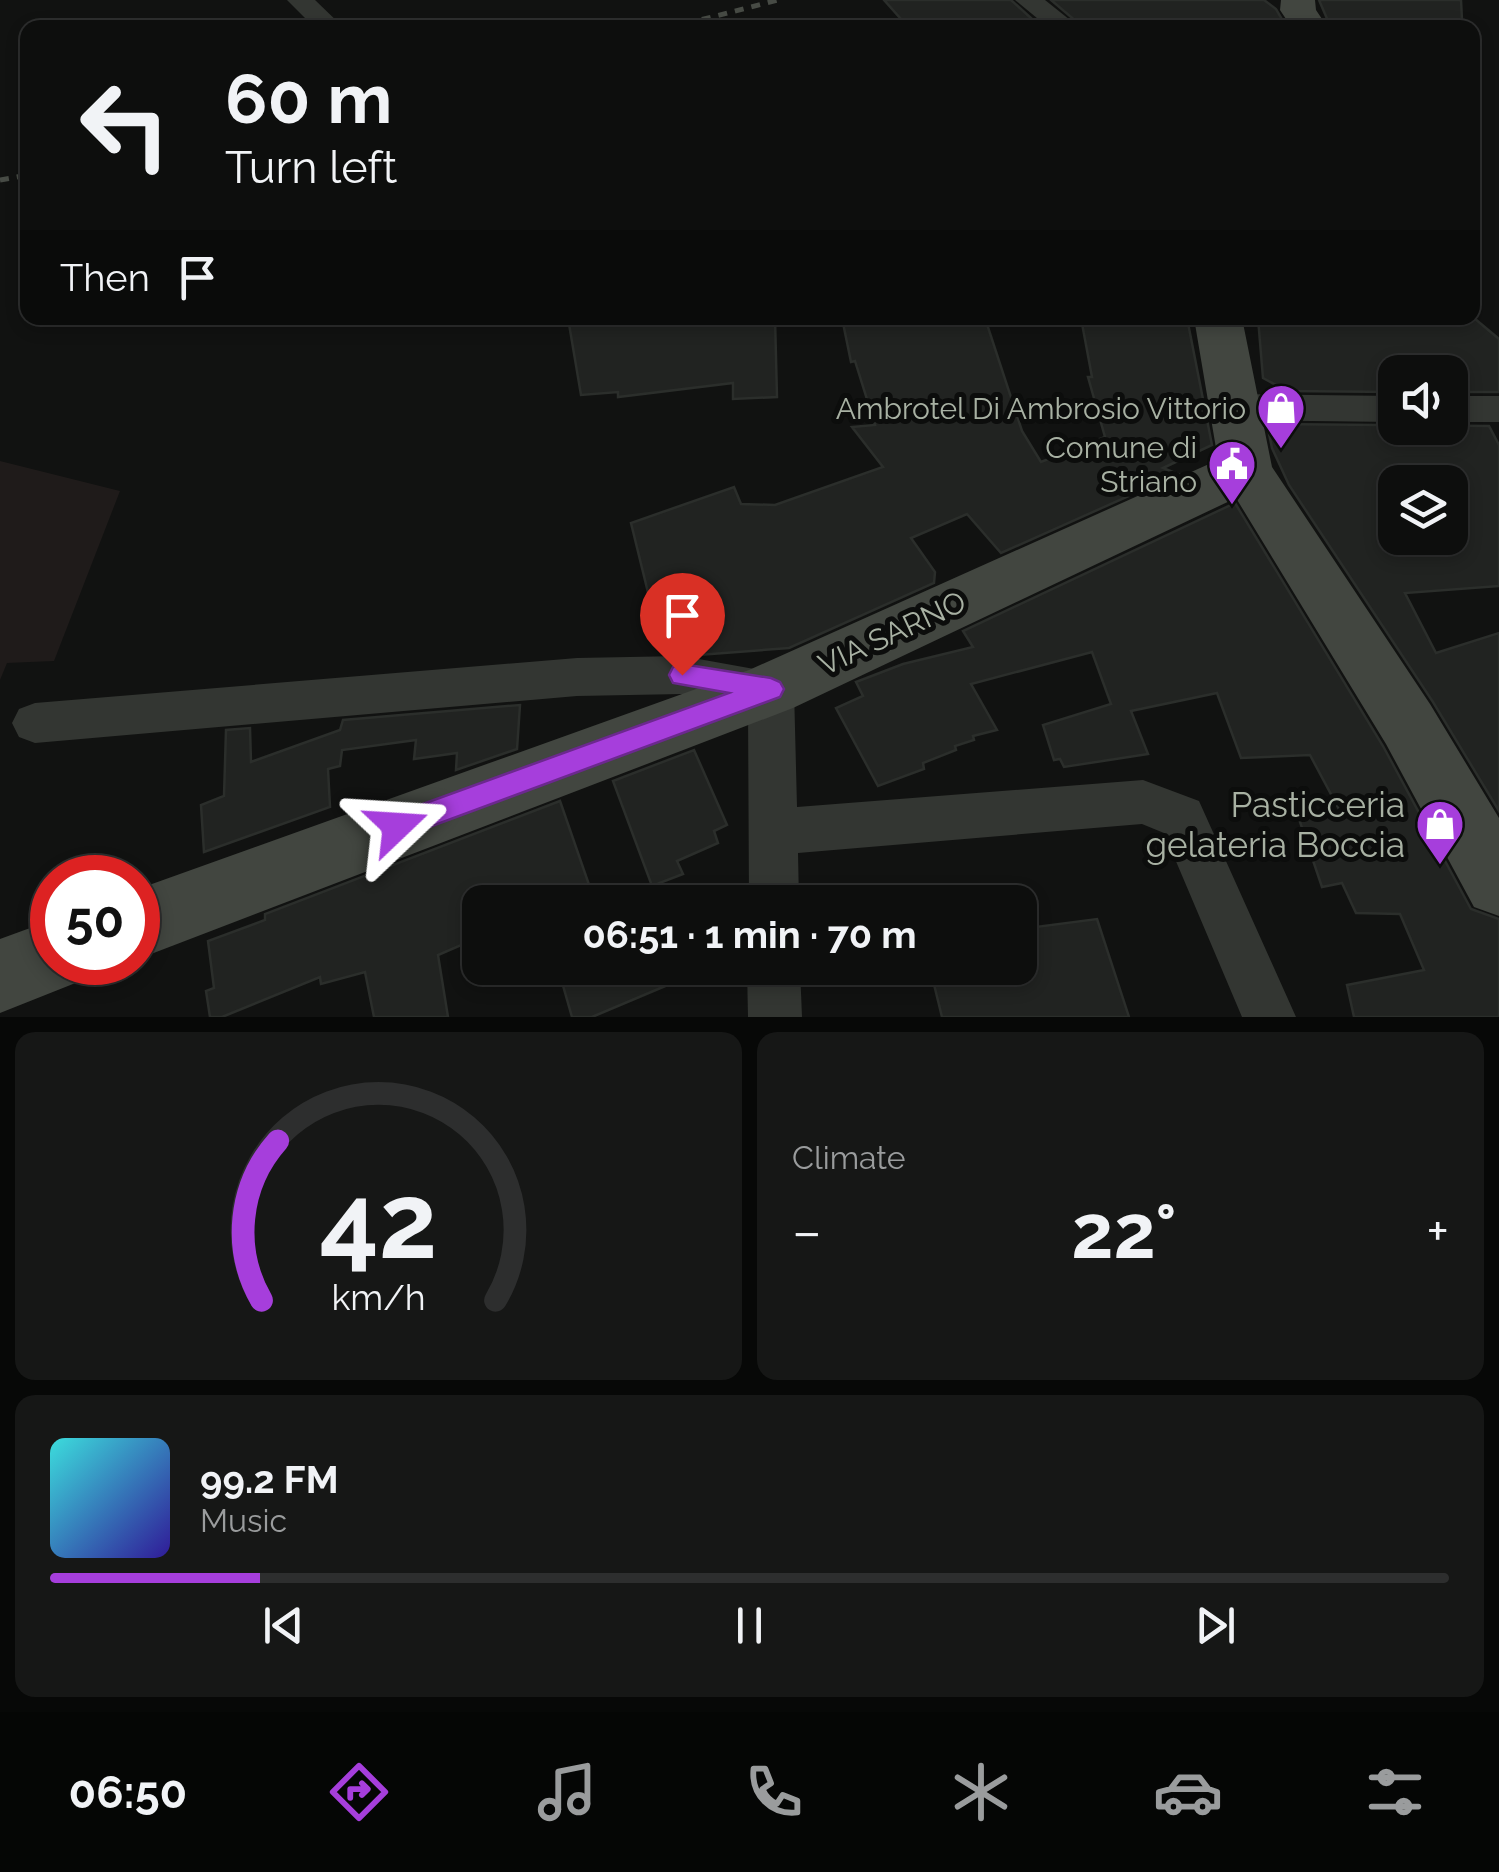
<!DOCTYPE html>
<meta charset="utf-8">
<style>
body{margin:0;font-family:Raleway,sans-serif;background:#161716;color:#f1f3f6;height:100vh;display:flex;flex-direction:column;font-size:38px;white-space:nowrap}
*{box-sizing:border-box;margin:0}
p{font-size:32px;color:#9a9c9d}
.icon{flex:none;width:55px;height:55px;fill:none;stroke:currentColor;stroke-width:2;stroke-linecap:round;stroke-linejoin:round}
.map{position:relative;height:1017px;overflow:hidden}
.panel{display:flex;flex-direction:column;gap:15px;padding:15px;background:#070807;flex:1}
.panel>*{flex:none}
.banner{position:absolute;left:20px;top:20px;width:1460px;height:305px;border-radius:20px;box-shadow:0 5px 15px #0003,0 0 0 2px #2d2e2e;background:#0d0e0d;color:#f1f3f6;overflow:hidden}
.buttons{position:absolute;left:1378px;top:355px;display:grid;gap:20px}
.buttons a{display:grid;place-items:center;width:90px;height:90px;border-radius:20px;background:#0d0e0d;box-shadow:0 5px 15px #0003,0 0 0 2px #2d2e2e;font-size:50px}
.speed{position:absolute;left:30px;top:855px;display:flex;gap:20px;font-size:50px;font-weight:700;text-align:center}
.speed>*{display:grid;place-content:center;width:130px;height:130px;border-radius:50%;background:#0d0e0d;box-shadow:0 5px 15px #0003,0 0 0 2px #2d2e2e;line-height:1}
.speed .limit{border:15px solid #d22;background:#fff;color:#111}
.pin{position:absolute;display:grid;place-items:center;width:85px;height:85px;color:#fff;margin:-102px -42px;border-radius:50% 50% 50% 0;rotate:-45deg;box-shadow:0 0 10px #0007}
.pin .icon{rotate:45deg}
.me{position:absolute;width:110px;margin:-55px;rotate:70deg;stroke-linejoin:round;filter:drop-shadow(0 0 8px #0008)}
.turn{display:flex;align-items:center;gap:35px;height:210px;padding:0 40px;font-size:45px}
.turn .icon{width:130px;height:130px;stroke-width:2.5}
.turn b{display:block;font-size:70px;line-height:85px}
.then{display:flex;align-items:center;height:95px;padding:0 40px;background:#0003;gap:20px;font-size:38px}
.big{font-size:75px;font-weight:700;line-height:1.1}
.panel .card{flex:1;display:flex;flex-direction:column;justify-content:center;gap:15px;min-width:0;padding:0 35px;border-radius:20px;background:#161716}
.panel .dial{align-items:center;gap:0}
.dial svg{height:260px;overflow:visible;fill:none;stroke:#2d2e2e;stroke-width:7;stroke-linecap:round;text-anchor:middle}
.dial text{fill:#f1f3f6;stroke:none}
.song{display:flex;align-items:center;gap:30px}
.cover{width:120px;height:120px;border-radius:15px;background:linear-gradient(135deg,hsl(180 70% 55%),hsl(250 70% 35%))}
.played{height:10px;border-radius:5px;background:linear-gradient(90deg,#a63edc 15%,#2d2e2e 15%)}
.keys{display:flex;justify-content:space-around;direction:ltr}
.heat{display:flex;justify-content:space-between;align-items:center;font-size:55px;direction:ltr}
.panel .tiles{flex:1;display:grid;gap:15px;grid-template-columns:1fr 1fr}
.card:last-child{grid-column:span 2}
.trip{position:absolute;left:462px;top:885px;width:575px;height:100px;border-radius:20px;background:#0d0e0d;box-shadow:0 5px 15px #0003,0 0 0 2px #2d2e2e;font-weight:700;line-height:100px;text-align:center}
.dock{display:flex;height:160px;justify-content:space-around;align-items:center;background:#050605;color:#9a9c9d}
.dock .icon{width:70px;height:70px}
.dock .current{color:#a63edc}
.dock b{font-size:45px;color:#f1f3f6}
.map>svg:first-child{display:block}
.green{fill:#1f1b1a}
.building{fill:#212321;stroke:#2b2e2b;stroke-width:2.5;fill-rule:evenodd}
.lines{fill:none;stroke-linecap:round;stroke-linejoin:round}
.street{fill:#333632;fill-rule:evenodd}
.secondary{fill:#424640;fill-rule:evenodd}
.rail{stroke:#474b45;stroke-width:5;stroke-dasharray:9 8;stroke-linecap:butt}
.route{fill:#a63edc;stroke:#6c288f;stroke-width:2.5}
.labels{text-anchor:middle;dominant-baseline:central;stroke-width:10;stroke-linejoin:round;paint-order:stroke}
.poi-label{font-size:30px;fill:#a8b1a3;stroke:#0c0d0c;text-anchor:end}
.street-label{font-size:30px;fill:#a8b1a3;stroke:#0c0d0c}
.near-poi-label{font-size:35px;fill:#a8b1a3;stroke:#0c0d0c;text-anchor:end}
</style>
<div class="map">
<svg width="1499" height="1017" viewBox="0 0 1499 1017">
<rect width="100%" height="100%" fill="#111211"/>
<path class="green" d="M0,461L120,491L54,661L7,663L0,680Z"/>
<g class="building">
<path d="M884,0H1011L1042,28H909Z"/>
<path d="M1051,0H1264L1276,9L1287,28H1084Z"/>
<path d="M1319,0H1461L1462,20L1390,28H1331Z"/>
<path d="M568,318H775L777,397L733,399V383L618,397V392L581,395Z"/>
<path d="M842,318H985L1022,431L1041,462L1105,437L1088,377H1092L1081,318H1187L1212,445L1163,468L1178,474L1001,553L967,514L911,538L935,572L934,583L789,648L698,655L667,653L656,625L631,523L734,487L741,504L775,505L883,467L852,427L875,425L855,361L851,362Z"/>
<path d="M1258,318H1474L1499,339V392H1450V372H1395V392L1287,391L1263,378Z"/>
<path d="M1267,424L1489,426L1499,445V586L1405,593L1436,653L1499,633V811L1433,702L1289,485L1272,448ZM1395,482H1450V538H1395Z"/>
<path d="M1235,503L1383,746L1471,909L1499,919V1017H1354L1347,985L1424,970L1400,914L1356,913L1342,883L1322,887L1299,819L1341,813L1310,755L1241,758L1217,693L1131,711L1148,754L1064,767L1060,759L1054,760L1043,725L1111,704L1092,652L971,684L997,730L973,736L974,740L955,746L956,750L923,763L924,769L878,786L836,708L863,696L856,682L903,664L973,647L963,631Z"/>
<path d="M520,705L517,749L456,770L457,753L414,759L416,740L342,750L340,766L328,769L330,807L204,852L201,805L224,796L226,730L250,728L251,762L340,730L343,720Z"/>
<path d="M694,750L727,825L714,831L718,843L677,861L683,874L652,886L613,781Z"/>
<path d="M560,801L595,902H480V937L438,955L448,1017H374L365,972L321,984L320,977L222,1017H210L206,991L214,988L208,941L265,920V914Z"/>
<path d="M1097,919L1129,1017H942L930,968H1020V929Z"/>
<path d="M558,968H708L592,1017H572Z"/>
</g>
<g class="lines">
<g class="street">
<path d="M287,0H315L344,28H315Z"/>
<path d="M1015,0H1045L1080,28H1049Z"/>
<path d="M863,18L872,20L878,28L850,26Z"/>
<path d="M1233,394L1395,396V422L1233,420L1220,416L1214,407L1220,398Z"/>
<rect x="1450" y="396" width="49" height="26"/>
<path d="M682,656L787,675L794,689L797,807L1143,780L1199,801L1296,1017H1242L1164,833L1142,824L798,853L799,902H749L748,705L682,694L577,696L35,743L19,737L12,723L19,709L35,703L577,658Z"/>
<path d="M747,968H800L802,1017H748Z"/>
</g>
<g class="secondary">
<path d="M1281,0H1315L1316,10L1328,28H1292L1280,10Z"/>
<path d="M1194,318H1242L1272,467L1430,704L1499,818V916L1474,907L1386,744L1236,498L793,708L138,959V889L749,670L1218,460Z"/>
<path d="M52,920V962H86L78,982L0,1013V939Z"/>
</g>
<g class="rail">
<path d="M669,28L778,0"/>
<path d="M0,180L28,175"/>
</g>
</g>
<path class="route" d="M682,664L771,678L780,682L784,689L780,697L397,839L387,835L383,826L387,817L729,693L673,683L669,675L673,667Z"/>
<defs>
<g id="shop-pin" transform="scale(2.5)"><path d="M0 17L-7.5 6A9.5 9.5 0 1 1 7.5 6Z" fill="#a63edc" stroke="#0c0d0c"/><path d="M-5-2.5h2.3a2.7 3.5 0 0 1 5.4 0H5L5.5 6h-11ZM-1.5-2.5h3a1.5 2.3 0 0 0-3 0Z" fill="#fff"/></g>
<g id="civic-pin" transform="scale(2.5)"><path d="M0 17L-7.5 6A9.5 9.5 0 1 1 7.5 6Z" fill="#a63edc" stroke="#0c0d0c"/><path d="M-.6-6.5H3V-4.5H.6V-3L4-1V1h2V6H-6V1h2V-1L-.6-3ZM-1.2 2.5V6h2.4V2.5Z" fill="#fff"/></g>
</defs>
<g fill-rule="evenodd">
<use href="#shop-pin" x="1281" y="408"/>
<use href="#civic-pin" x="1232" y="464"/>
<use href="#shop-pin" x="1440" y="824"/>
</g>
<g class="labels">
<g class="poi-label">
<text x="1246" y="408">Ambrotel Di Ambrosio Vittorio</text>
<text x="1197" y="447">Comune di<tspan x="1197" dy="34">Striano</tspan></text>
</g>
<g class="street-label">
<text transform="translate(892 633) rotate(-25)">VIA SARNO</text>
</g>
<g class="near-poi-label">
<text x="1405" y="804">Pasticceria<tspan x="1405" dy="40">gelateria Boccia</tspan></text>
</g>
</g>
</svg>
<div class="buttons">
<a><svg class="icon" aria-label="sound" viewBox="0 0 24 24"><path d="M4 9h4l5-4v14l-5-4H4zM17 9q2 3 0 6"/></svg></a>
<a><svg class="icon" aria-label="layers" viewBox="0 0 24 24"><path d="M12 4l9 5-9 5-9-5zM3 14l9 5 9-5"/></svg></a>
</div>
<div class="speed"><div class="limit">50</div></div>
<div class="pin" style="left:682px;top:675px;background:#d93025"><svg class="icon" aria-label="arrive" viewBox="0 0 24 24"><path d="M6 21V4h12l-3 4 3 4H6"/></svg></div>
<svg class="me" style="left:397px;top:826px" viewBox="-20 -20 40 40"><path d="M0-17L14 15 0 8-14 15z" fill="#a63edc" stroke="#fff" stroke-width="4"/></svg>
<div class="trip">06:51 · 1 min · 70 m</div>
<div class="banner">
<div class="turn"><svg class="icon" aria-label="left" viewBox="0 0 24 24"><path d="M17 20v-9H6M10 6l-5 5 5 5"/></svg><div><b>60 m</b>Turn left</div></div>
<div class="then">Then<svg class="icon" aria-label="arrive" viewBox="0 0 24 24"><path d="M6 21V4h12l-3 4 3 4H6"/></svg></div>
</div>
</div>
<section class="panel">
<div class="tiles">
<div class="card dial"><svg viewBox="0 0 100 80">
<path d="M14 69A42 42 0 1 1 86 69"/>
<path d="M14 69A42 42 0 0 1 19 20" stroke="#a63edc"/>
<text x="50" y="56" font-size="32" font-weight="700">42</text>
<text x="50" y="72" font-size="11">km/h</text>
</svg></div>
<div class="card"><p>Climate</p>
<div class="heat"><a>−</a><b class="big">22°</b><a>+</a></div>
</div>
<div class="card">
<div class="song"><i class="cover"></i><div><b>99.2 FM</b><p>Music</p></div></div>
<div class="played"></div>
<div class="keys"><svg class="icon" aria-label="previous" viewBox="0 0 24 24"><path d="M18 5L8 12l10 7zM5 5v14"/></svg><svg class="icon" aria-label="pause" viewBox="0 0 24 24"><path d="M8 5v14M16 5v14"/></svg><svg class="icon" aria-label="next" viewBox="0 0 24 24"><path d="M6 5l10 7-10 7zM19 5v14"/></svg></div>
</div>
</div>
</section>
<nav class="dock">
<b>06:50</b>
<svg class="icon current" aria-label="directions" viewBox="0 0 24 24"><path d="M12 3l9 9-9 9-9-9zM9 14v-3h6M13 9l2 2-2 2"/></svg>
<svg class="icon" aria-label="music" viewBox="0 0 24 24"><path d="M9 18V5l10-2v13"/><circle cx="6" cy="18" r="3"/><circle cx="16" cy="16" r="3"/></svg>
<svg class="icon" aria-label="phone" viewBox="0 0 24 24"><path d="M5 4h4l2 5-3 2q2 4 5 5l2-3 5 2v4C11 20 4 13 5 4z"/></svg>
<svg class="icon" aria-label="climate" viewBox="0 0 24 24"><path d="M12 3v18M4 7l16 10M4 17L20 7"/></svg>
<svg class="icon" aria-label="car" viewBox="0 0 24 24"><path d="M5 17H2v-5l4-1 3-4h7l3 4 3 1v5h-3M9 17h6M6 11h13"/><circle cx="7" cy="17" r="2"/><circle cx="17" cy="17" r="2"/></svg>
<svg class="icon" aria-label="filters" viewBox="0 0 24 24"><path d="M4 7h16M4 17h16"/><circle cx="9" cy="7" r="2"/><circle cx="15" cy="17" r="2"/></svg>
</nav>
